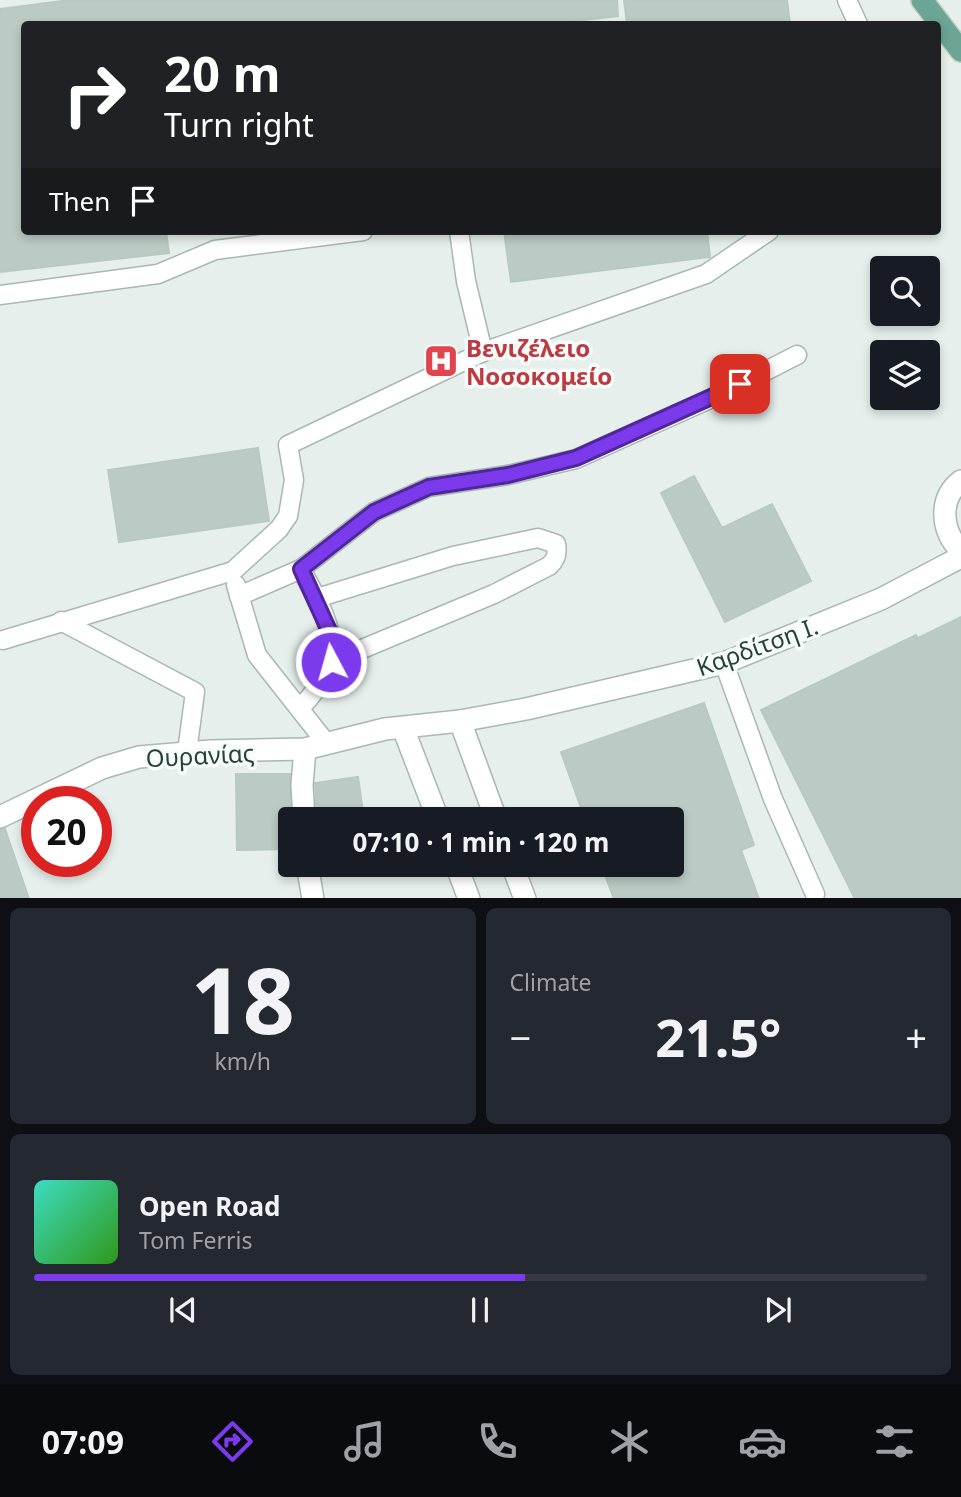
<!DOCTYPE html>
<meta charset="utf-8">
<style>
body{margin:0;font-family:"Noto Sans",sans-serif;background:#242831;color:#f1f3f6;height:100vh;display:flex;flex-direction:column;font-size:26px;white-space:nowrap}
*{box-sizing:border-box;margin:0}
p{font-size:23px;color:#9ea1a6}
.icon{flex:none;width:38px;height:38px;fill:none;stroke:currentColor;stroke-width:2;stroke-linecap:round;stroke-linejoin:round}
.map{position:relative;height:898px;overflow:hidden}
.sheet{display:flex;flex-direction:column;gap:10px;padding:10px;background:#0d0f14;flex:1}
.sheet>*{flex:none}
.banner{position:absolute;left:21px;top:21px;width:920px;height:214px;border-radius:7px;box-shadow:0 4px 10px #0003;background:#202124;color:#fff;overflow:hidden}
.tools{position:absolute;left:870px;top:256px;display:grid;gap:14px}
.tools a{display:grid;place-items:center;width:70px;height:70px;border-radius:7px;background:#171b24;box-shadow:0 4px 10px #0003;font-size:35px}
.speed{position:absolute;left:21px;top:786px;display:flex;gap:14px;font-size:35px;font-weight:700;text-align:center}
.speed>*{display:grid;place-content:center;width:91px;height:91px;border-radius:50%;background:#171b24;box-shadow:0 4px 10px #0003;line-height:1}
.speed .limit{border:10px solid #d22;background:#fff;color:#111}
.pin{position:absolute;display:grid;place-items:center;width:60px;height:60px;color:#fff;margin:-30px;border-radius:14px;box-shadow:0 4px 10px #0006}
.me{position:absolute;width:77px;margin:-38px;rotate:354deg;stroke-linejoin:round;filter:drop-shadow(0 0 5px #0008)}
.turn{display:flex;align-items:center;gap:24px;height:147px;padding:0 28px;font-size:32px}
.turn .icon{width:91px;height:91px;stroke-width:2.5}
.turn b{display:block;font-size:49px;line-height:60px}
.then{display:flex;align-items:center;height:66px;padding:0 28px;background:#0003;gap:14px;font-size:26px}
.big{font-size:52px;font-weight:700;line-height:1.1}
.sheet .card{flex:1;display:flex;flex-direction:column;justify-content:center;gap:10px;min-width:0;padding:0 24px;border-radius:10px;background:#242831}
.sheet .dial{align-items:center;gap:0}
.dial b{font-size:91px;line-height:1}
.song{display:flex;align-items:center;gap:21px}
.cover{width:84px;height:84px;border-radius:10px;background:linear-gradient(135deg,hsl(170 70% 55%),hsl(110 70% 35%))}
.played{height:7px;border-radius:4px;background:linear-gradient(90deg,#7c3aed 55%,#363941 55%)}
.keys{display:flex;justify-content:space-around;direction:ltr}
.heat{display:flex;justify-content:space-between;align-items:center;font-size:38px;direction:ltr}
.sheet .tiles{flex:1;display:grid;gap:10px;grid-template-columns:1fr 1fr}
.card:last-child{grid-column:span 2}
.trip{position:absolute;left:278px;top:807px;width:406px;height:70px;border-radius:7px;background:#171b24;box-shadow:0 4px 10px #0003;font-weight:700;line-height:70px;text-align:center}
.tab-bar{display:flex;height:112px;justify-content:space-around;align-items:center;background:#090b0e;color:#9ea1a6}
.tab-bar .icon{width:49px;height:49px}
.tab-bar .on{color:#7c3aed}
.tab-bar b{font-size:32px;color:#f1f3f6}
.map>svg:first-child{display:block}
.building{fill:#bbcac4;stroke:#b8c9c2;stroke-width:2}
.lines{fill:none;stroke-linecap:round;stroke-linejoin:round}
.lane-casing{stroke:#a8b8b2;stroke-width:21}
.street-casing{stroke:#a8b8b2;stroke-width:24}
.primary-casing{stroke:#c2cac8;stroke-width:24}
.lane{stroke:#fff;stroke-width:18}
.street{stroke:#fff;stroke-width:21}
.primary{stroke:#6aa596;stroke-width:21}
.route-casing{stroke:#51269a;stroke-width:18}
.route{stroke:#7c3aed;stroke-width:12}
.labels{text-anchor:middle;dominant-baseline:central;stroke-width:7;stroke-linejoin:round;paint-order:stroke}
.health-label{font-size:24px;font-weight:bold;fill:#be3a42;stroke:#f7fbf9;text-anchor:start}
.street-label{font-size:24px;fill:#24423a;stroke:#f7fbf9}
</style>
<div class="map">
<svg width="961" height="899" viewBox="0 0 961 899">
<rect width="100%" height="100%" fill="#e6efeb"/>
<g class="building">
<path d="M70,0H617L618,16L549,24H24V231H166L169,253L0,272V9Z"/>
<path d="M624,0H787L790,24H627Z"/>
<path d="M504,231H707L710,257L511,282Z"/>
<path d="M258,448L269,521L119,542L108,470Z"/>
<path d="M694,476L722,528L772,504L811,581L725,622L661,493Z"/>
<path d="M961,617V899H855L761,710L916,635L918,638Z"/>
<path d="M704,703L754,845L741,850L759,899H614L601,864H672V819H585L561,752Z"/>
<path d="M236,774H290V849L237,850Z"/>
<path d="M358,777L364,819H317L315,783Z"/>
<path d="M5,829L29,899H0V830Z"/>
</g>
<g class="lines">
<g class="lane-casing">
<g id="lane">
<path d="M847,0L858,24"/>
<path d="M459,231L466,281L483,352L706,274L769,231"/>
<path d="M0,295L158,274L215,250L363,231"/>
<path d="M236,585L257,655L327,744"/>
<path d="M239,596L301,569L374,512L429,487L508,475L576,459L721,394L797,355"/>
<path d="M317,598L453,556L538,538L556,544C558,554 556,560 549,566L494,594L331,662"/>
<path d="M61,621L195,692L187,752"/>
<path d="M3,640L233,571L279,529L288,516L294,480L288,445L483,352"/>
<path d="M724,663L773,799L815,894"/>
<path d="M301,707C350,657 331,624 301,569"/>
</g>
</g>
<g class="street-casing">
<g id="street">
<path d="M961,481C938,499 941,531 961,551"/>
<path d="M460,721L496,819"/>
<path d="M403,728L438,819"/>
<path d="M0,817L102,768L139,757L210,751L305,749L385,729L460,721L526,709L724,663L881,599L961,557"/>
<path d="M304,819L302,785L305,749"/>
<path d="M307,864L313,899"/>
<path d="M456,864L469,899"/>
<path d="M512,864L525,899"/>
</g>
</g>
<g class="primary-casing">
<path id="primary" d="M922,0L961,51"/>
</g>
<use href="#lane" class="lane"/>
<use href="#street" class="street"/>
<use href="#primary" class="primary"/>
</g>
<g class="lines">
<g class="route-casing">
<path id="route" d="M331,662V635L301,569L374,512L429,487L508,475L576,458L740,384"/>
</g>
<use href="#route" class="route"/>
</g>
<defs>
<g id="hospital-square" transform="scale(1.75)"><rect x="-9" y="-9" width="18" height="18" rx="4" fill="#e0444e" stroke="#f7fbf9"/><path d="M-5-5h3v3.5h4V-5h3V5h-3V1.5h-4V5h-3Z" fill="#fff"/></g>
</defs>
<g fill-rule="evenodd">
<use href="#hospital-square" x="441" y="361"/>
</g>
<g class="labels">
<g class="health-label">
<text x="466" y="347">Βενιζέλειο<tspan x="466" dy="28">Νοσοκομείο</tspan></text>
</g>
<g class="street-label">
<text transform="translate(757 646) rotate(-20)">Καρδίτση Ι.</text>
<text transform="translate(200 755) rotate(-3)">Ουρανίας</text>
</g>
</g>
</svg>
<div class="tools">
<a><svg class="icon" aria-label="search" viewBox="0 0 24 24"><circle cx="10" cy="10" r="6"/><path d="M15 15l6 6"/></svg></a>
<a><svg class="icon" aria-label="layers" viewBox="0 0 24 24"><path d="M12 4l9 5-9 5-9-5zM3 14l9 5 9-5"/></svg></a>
</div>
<div class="speed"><div class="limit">20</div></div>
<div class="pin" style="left:740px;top:384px;background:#d93025"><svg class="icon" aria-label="arrive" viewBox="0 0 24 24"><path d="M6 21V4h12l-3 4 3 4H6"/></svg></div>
<svg class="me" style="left:331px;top:662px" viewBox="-20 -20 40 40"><circle r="17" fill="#7c3aed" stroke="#fff" stroke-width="3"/><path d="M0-11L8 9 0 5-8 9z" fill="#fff"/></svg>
<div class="trip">07:10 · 1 min · 120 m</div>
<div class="banner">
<div class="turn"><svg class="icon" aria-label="right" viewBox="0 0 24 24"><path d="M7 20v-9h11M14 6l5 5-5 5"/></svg><div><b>20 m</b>Turn right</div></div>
<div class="then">Then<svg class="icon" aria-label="arrive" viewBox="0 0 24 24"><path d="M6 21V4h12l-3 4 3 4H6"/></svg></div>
</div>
</div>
<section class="sheet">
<div class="tiles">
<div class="card dial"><b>18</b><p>km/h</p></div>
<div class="card"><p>Climate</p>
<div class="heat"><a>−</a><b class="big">21.5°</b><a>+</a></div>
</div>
<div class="card">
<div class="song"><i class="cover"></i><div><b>Open Road</b><p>Tom Ferris</p></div></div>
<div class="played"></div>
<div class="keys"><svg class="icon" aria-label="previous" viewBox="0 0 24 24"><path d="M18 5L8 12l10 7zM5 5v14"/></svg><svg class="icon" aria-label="pause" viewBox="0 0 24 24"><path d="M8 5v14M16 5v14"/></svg><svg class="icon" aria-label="next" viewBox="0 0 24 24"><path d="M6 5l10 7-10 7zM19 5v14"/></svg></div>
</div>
</div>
</section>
<nav class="tab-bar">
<b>07:09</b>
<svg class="icon on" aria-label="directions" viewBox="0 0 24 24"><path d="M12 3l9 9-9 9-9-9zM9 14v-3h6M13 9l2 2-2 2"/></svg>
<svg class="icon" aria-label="music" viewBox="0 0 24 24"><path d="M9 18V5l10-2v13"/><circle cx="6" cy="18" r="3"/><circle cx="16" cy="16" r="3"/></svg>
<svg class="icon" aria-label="phone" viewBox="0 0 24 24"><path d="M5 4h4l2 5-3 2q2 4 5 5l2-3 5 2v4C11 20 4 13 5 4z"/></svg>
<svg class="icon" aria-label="climate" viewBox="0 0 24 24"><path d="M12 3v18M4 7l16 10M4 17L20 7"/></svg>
<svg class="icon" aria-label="car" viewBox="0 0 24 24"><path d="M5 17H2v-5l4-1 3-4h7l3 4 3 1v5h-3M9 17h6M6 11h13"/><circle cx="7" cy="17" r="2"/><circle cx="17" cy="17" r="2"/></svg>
<svg class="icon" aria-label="filters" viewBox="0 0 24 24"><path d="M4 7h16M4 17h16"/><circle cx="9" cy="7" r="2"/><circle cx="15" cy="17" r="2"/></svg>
</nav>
